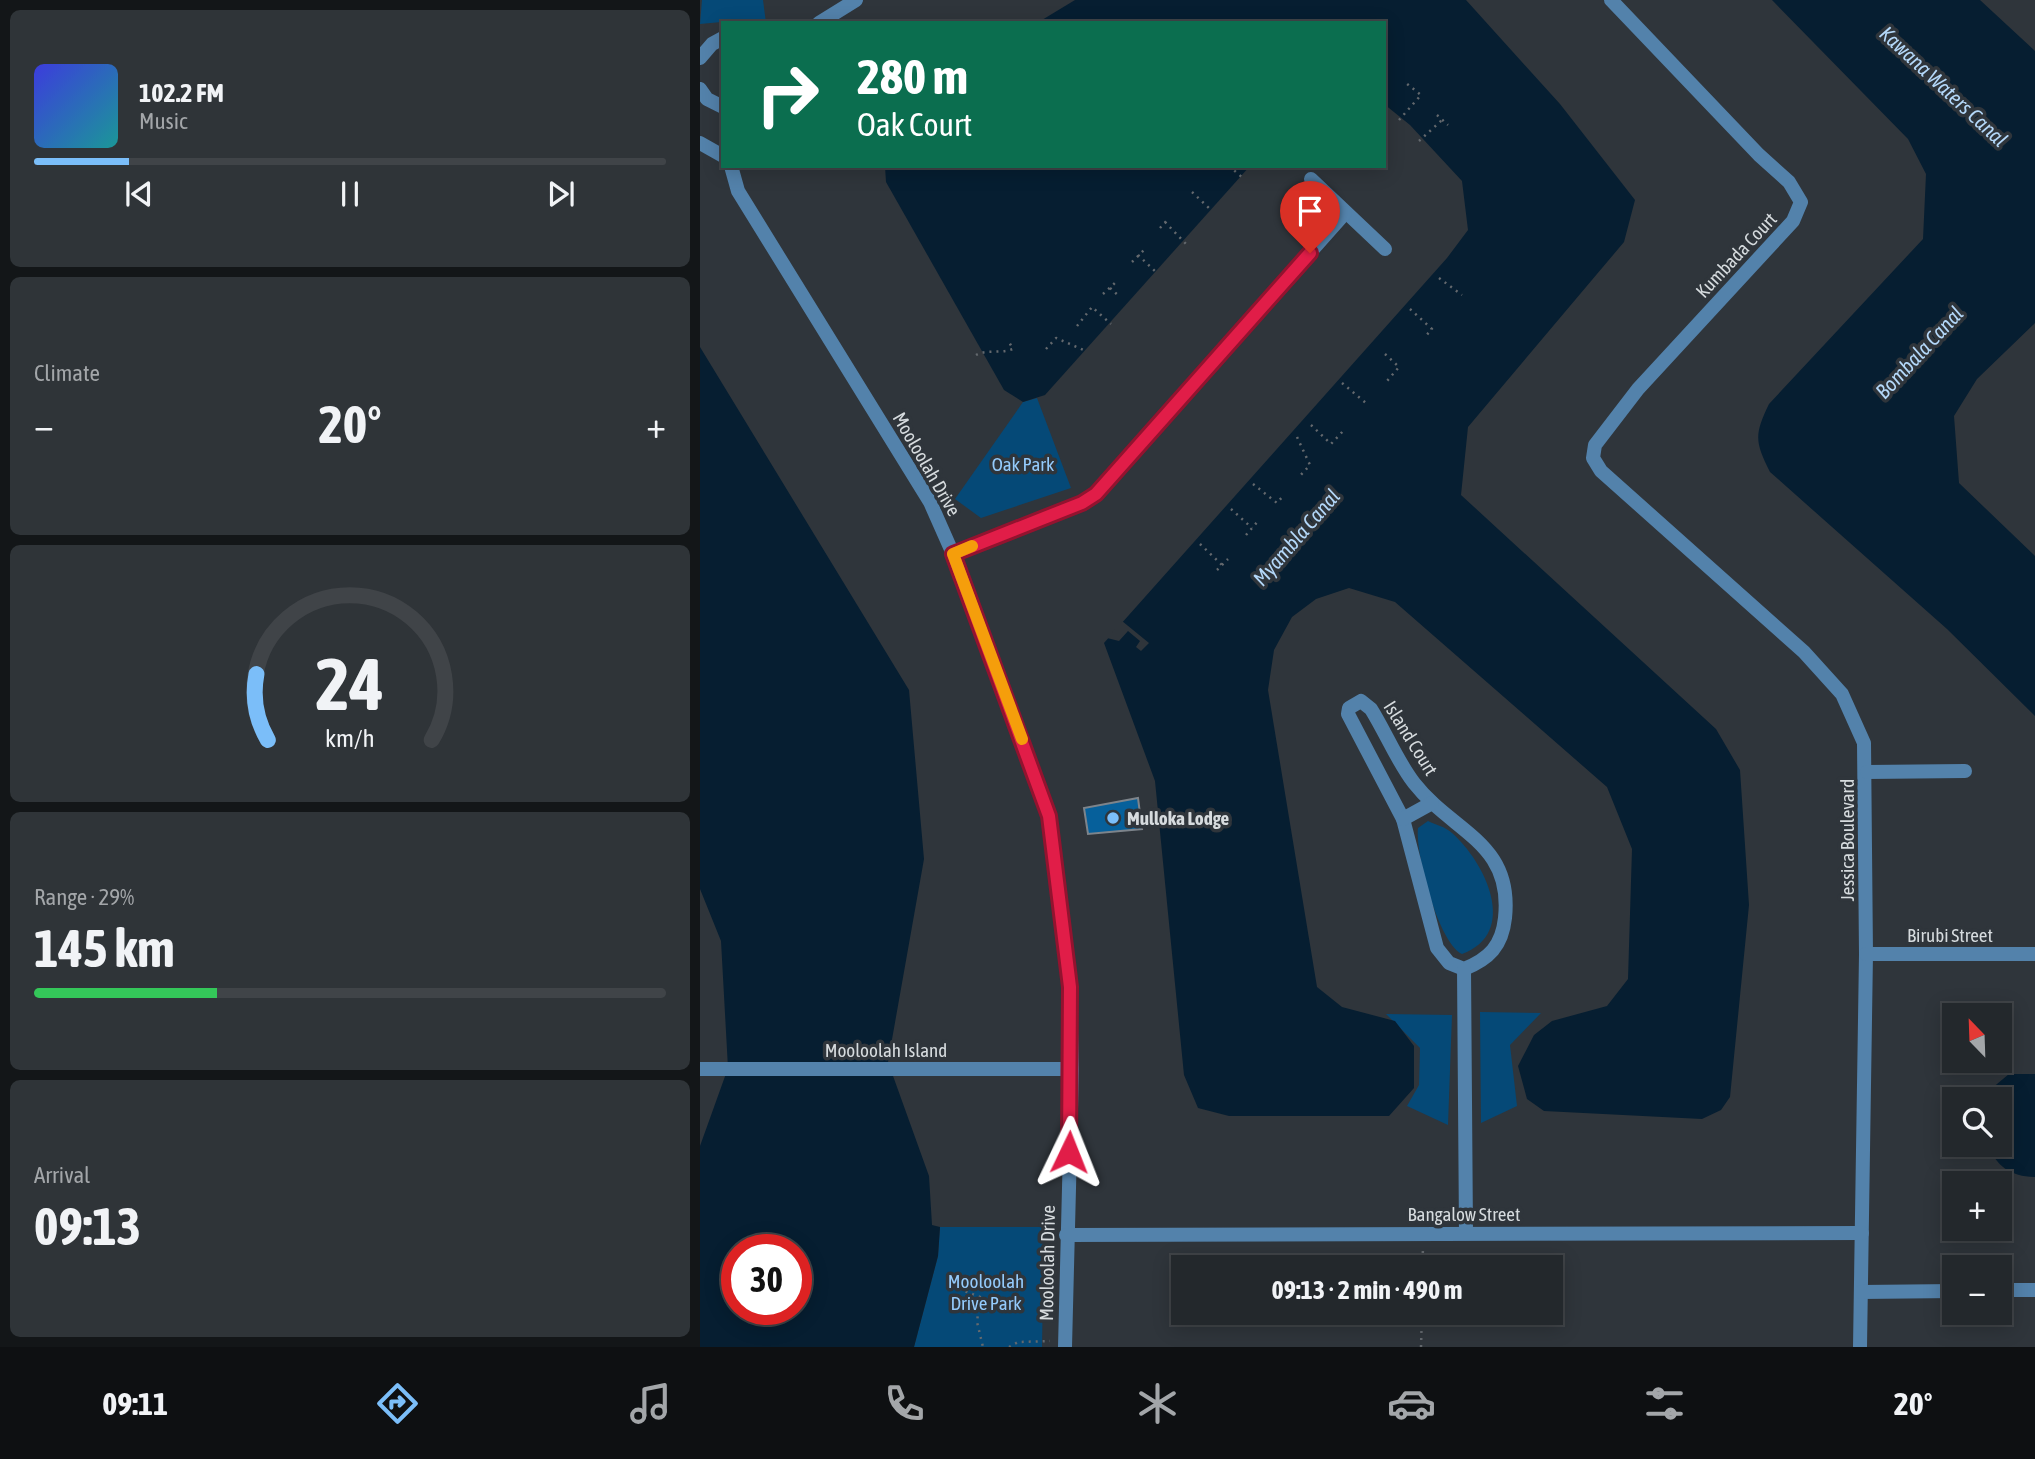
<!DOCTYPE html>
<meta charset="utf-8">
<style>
body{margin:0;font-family:"Asap Condensed",sans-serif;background:#2f3438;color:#f1f3f6;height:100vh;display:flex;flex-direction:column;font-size:26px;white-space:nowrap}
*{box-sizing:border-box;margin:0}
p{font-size:23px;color:#a3a6a9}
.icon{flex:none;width:38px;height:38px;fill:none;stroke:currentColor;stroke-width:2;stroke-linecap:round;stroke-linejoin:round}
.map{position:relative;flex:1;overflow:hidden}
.side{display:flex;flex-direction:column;gap:10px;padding:10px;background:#131618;width:700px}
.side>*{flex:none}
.banner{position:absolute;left:21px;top:21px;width:665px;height:147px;border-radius:0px;box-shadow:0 4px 18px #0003,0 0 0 2px #404448;background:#0b6e4f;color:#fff;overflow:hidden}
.needle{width:46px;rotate:337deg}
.fabs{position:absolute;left:1242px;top:1003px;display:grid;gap:14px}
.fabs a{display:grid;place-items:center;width:70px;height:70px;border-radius:0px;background:#23282c;box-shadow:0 4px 18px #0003,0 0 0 2px #404448;font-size:35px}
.speed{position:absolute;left:21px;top:1234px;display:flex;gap:14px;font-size:35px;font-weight:700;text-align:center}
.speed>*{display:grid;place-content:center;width:91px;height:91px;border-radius:50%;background:#23282c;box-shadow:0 4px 18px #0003,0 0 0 2px #404448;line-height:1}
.speed .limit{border:10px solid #d22;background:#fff;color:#111}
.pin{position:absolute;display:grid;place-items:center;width:60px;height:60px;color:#fff;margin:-72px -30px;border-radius:50% 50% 50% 0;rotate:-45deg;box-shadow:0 0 7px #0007}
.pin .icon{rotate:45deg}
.me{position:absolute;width:77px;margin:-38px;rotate:2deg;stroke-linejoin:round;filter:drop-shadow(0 0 5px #0008)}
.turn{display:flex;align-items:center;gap:24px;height:147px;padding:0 21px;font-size:32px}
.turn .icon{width:91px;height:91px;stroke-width:2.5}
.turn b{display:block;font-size:49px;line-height:60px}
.big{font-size:52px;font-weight:700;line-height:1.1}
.side .widget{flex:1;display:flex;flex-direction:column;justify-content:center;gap:10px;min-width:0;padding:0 24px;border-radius:10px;background:#2f3438}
.side .dial{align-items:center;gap:0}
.dial svg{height:182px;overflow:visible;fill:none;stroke:#404448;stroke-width:7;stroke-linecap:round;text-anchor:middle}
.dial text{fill:#f1f3f6;stroke:none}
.song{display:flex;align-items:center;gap:21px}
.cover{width:84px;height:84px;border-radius:10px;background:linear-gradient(135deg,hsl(240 70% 55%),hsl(180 70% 35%))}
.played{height:7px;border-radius:4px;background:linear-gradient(90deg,#7bbef9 15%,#404448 15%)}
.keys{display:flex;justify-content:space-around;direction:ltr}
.heat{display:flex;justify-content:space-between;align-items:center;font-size:38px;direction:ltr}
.charge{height:10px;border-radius:5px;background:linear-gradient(90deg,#34c759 29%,#404448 0)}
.trip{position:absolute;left:471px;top:1255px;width:392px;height:70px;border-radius:0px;background:#23282c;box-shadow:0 4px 18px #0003,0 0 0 2px #404448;font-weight:700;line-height:70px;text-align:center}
.menu{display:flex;height:112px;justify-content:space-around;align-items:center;background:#0e1012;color:#a3a6a9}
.menu .icon{width:49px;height:49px}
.menu .active{color:#7bbef9}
.menu b{font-size:32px;color:#f1f3f6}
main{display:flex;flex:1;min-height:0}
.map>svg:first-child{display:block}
.green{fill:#054977}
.water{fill:#061e31;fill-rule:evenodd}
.pier{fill:#2f353b}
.building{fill:#06609b;stroke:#7d848b;stroke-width:2}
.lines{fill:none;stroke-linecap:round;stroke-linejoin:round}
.path{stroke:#64696e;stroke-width:2.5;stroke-dasharray:2 5;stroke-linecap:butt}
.minor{stroke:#5382ab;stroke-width:14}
.route-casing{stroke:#92132f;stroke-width:18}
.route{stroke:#e11d48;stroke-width:12}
.slow{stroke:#f59e0b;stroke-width:12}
.poi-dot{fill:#7bbef9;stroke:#2f353b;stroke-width:2.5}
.labels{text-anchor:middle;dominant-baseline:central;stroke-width:7;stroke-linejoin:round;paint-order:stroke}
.street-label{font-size:19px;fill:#d6dbde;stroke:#2f353b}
.park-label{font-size:19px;fill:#94cbfc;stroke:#2f353b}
.poi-label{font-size:19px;font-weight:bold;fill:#d6dbde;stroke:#2f353b;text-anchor:start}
.water-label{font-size:21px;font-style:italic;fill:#b4d8f9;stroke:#2f353b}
</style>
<main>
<section class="side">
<div class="widget">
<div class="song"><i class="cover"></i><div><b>102.2 FM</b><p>Music</p></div></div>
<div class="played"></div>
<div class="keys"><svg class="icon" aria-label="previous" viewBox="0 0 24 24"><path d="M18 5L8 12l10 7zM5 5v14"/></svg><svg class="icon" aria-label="pause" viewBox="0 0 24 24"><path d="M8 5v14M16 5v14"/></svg><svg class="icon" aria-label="next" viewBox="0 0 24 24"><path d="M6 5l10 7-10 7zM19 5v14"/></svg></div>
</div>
<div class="widget"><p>Climate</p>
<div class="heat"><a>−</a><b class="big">20°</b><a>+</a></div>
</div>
<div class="widget dial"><svg viewBox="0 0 100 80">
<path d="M14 69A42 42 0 1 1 86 69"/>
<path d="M14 69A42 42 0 0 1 9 40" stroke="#7bbef9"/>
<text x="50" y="56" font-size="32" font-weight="700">24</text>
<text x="50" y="72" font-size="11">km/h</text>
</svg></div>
<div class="widget"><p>Range · 29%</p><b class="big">145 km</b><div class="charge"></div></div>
<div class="widget"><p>Arrival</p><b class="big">09:13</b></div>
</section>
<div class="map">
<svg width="1335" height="1347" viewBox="0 0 1335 1347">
<rect width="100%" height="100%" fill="#2f353b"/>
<g class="green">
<path d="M2,0H63L66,23L32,21L0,24Z"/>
<path d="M337,398L371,488L281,518L255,499L323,402Z"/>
<path d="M728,821C736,825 746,827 752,833C785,862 820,933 762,954C738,942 715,853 718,828Z"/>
<path d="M780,1012L841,1013L810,1045L817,1106L781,1123Z"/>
<path d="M686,1014L752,1015L748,1125L707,1106L719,1085L720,1048Z"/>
<path d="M240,1227H344L342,1347H214L238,1256Z"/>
</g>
<g class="water">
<path d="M375,0H766L860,104L935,200L924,242L768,427L761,495L1016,729L1040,770L1049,905L1030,1097L1021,1110L1002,1119L844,1111L827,1099L818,1066L834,1035L852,1021L907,1006L928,979L932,849L907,787L695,602L649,588L616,599L592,617L574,650L568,690L617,987L642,1007L695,1021L714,1046V1088L689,1116H529L498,1108L484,1075L455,781L404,643L747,258L768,230L762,181L710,125L684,104V23H337Z"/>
<path d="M1072,0H1280L1335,51V323L1277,379L1254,416L1259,483L1335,556V716L1247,629L1070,472C1055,442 1054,435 1069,404L1223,239L1226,174L1208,139Z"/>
<path d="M185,166H550L345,395L323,402L304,390L186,182Z"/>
<path d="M0,347L209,690L224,859L188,1062L229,1176L232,1225L240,1227L238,1256L214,1347H0V1146L28,1068L21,941L0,889ZM37,1250H96V1309H37Z"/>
<path d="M1309,1074H1335V1177C1312,1177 1295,1166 1289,1145L1300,1144V1099H1289L1291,1089Z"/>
</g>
<path class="pier" d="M422,621L449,643L441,651L436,647L440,641L428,631L419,641L407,638Z"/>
<path class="building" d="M438,798L442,829L388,834L384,808Z"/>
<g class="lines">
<g class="path">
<path d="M737,115L748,125"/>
<path d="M699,120L721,95L706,83"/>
<path d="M719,141L742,120"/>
<path d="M529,166L544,179"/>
<path d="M516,168L518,166"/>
<path d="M492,192L510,209"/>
<path d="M465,222L486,244"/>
<path d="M460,228L469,218"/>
<path d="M438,255L457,273"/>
<path d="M432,262L444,250"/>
<path d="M739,278L762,295"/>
<path d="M410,288L420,297"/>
<path d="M403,294L416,282"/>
<path d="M710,309L732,329L724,338"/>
<path d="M377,326L392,307L411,324"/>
<path d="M346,349L356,338L386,351"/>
<path d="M685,354L699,367L687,381"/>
<path d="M276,355C286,349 300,354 313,349L309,342"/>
<path d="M642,383L666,403"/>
<path d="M611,425L631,444L645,429"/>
<path d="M597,437L610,465L599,477"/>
<path d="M553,484L577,503L584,495"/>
<path d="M531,509L552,528"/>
<path d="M546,535L559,520"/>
<path d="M500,544L522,565"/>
<path d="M517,570L528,559"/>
<path d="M722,1267L723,1249"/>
<path d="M259,1289L280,1297L277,1322L283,1347"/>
<path d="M309,1347L318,1342L350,1341"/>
<path d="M721,1347L722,1312"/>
</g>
<g class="minor">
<path d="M911,0L1059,155L1089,182L1101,202L1093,221L938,389L895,445L893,458L901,471L1104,652L1142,694L1164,743L1166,954L1160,1347"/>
<path d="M119,23L156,0"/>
<path d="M0,58L12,44L23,38"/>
<path d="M0,89L7,99L23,107"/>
<path d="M0,143L23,156"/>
<path d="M31,166L38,191L230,502L253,554L349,816L370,987L372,1069L365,1347"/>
<path d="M611,179L685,249"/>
<path d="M253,554L382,503L396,494L645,213"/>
<path d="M661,701L671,709C686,733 697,761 714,783C753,833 813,842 805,918C802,946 789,959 764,969L749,963L737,948L703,819L648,714L649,708Z"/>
<path d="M1167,772L1265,771"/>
<path d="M703,819L732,803"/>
<path d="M1166,954H1335"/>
<path d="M764,969L766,1233"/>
<path d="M0,1069H372"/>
<path d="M366,1235L1162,1233"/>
<path d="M1300,1290H1335"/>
<path d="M1161,1292L1255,1291"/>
</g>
</g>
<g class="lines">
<g class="route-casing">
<path id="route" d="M369,1152L370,987L349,816L253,554L382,503L396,494L610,253"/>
</g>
<use href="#route" class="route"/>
<path class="slow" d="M272,546L253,554L322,739"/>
</g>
<circle class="poi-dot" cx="413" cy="818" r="7"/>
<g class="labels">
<g class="street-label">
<text transform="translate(1036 255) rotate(-47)">Kumbada Court</text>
<text transform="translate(227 464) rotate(60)">Mooloolah Drive</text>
<text transform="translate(711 738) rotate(58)">Island Court</text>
<text transform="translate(1147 840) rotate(-90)">Jessica Boulevard</text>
<text x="1250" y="935">Birubi Street</text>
<text x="186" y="1050">Mooloolah Island</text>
<text x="764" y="1214">Bangalow Street</text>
<text transform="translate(347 1263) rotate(-89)">Mooloolah Drive</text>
</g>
<g class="park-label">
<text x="323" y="464">Oak Park</text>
<text x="286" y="1281">Mooloolah<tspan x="286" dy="22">Drive Park</tspan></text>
</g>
<g class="poi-label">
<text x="427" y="818">Mulloka Lodge</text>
</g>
<g class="water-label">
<text transform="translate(1244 86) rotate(43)">Kawana Waters Canal</text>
<text transform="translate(1219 352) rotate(-47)">Bombala Canal</text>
<text transform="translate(596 537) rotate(-49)">Myambla Canal</text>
</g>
</g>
</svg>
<div class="fabs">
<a><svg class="needle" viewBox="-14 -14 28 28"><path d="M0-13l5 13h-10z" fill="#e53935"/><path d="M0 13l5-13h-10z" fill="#a3a6a9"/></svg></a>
<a><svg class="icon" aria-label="search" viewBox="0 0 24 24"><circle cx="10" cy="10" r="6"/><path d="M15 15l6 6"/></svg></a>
<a>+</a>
<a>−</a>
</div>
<div class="speed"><div class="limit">30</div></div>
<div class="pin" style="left:610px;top:253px;background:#d93025"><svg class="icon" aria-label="arrive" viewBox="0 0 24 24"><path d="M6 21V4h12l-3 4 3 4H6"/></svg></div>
<svg class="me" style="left:369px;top:1152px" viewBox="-20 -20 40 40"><path d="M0-17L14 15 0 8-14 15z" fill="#e11d48" stroke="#fff" stroke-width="4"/></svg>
<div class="trip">09:13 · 2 min · 490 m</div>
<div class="banner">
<div class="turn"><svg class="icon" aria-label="right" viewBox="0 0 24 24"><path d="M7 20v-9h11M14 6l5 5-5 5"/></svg><div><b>280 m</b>Oak Court</div></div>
</div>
</div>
</main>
<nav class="menu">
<b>09:11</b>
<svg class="icon active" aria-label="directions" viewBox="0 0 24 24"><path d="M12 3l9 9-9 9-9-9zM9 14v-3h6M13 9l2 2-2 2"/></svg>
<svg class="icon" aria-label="music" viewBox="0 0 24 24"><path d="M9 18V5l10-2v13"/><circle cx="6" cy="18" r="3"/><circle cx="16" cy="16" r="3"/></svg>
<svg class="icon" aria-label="phone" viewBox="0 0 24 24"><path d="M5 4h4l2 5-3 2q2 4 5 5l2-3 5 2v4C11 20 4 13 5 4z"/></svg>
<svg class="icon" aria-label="climate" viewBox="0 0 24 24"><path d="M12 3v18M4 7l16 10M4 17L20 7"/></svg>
<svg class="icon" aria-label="car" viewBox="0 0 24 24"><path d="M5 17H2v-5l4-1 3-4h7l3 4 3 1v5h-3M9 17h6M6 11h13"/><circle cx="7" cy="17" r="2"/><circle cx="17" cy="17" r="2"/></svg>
<svg class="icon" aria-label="filters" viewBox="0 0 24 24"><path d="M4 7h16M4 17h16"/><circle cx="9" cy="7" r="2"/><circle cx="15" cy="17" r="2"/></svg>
<b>20°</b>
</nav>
